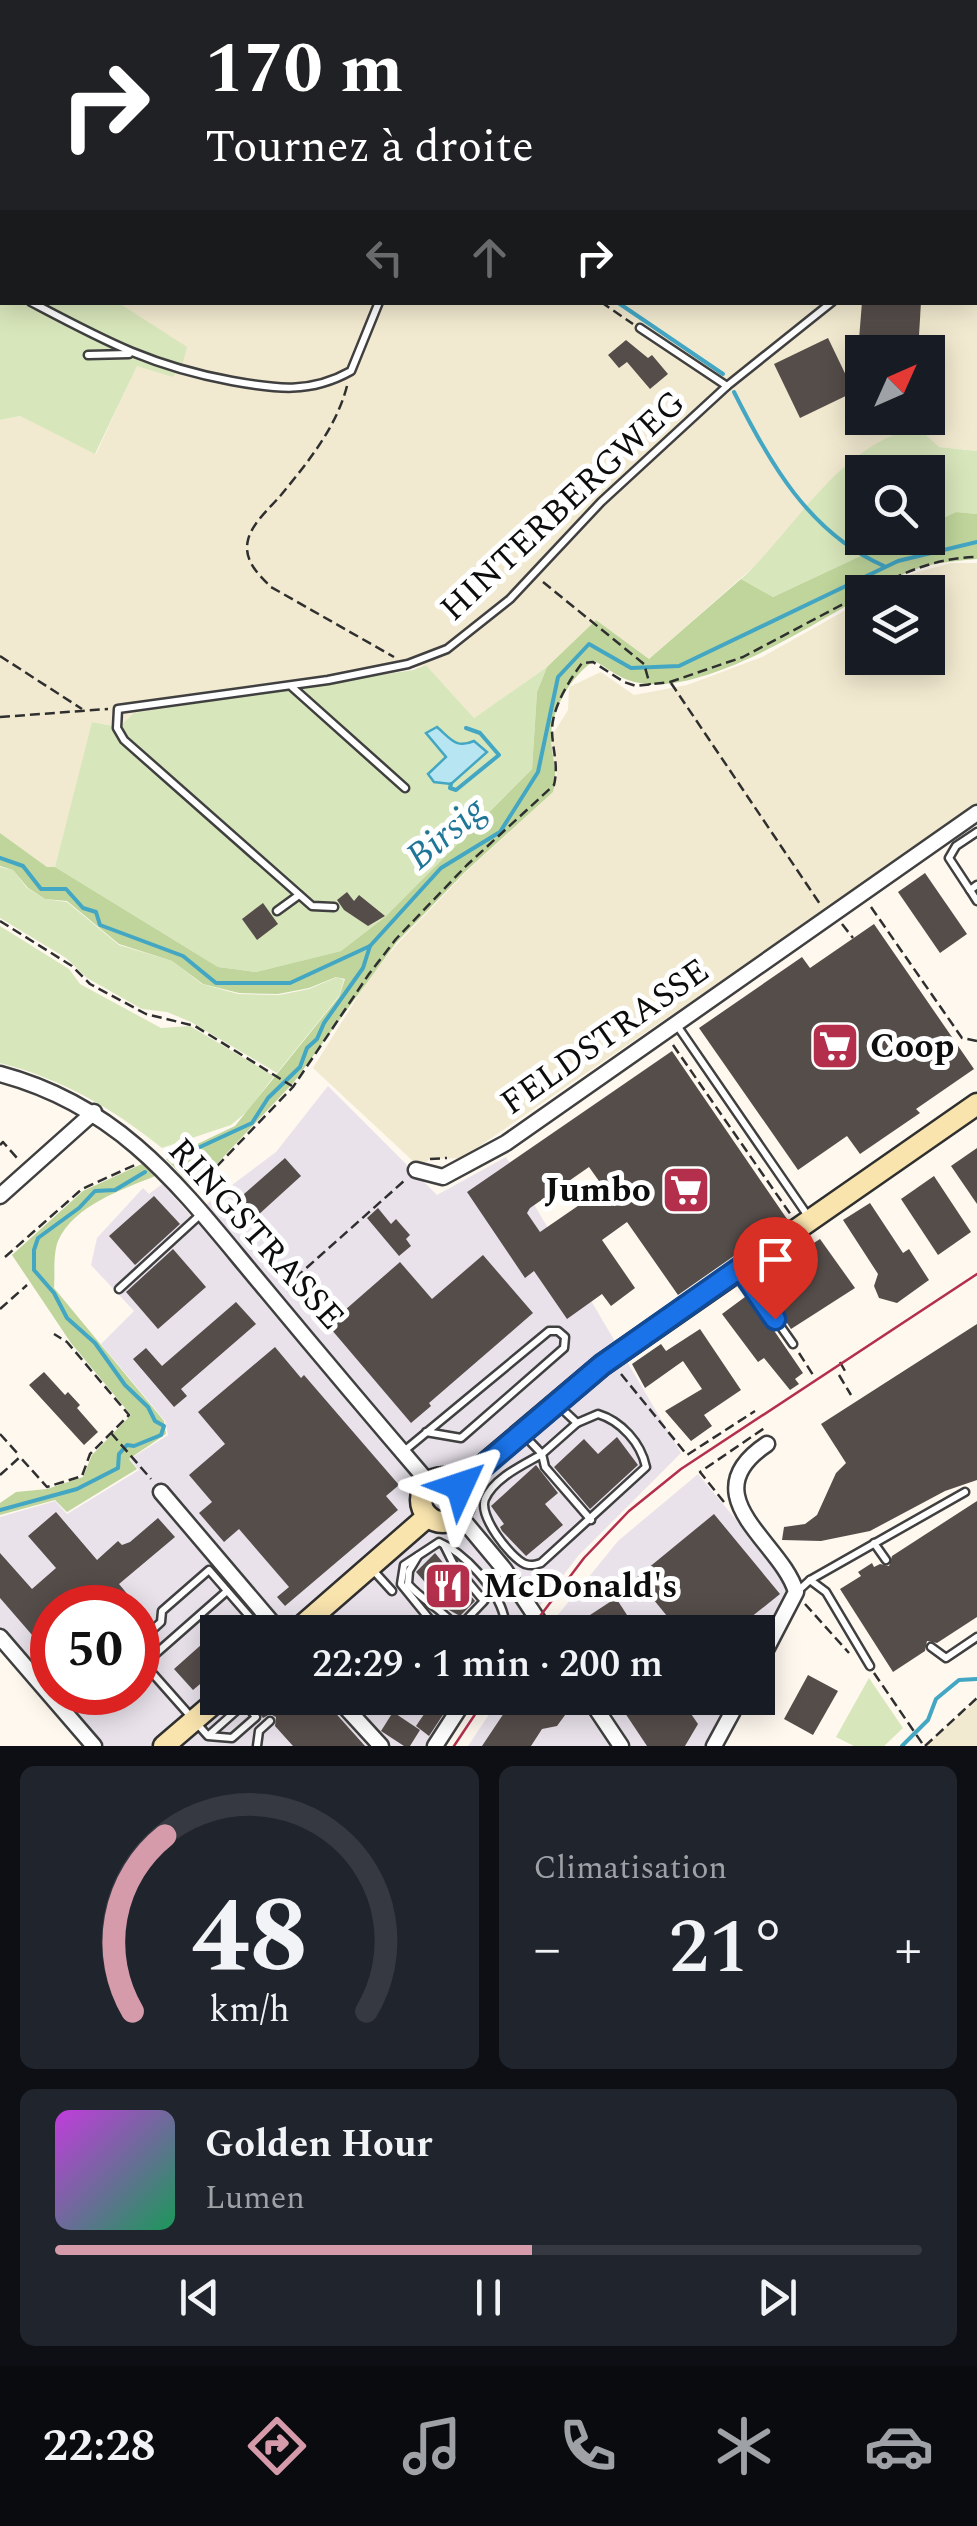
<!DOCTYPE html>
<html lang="fr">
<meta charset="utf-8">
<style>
body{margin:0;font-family:Spectral,serif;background:#20242c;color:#f1f3f6;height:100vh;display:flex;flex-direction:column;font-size:38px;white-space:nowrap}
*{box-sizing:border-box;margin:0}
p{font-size:32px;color:#9ea1a6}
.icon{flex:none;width:55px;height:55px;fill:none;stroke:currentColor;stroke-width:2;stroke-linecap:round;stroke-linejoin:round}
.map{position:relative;height:1746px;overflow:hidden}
.details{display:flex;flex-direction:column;gap:20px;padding:20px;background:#0d0f14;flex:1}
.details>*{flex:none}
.top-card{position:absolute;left:0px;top:0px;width:978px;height:305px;box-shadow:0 5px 25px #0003;background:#202124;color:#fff;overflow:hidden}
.needle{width:65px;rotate:45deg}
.buttons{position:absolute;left:845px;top:335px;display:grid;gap:20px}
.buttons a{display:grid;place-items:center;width:100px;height:100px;border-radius:0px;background:#171b24;box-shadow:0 5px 25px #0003;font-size:50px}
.speed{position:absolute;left:30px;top:1585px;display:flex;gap:20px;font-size:50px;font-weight:700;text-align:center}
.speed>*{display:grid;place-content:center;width:130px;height:130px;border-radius:50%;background:#171b24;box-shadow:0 5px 25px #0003;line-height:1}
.speed .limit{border:15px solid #d22;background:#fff;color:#111}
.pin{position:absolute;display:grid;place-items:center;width:85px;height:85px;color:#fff;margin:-102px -42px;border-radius:50% 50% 50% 0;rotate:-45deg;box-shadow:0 0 10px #0007}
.pin .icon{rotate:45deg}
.me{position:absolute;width:110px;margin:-55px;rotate:48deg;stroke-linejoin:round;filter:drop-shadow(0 0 8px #0008)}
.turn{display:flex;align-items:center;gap:35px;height:210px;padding:0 40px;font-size:45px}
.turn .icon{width:130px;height:130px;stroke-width:2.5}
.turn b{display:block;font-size:70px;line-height:85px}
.lanes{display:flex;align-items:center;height:95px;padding:0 40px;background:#0003;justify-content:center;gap:50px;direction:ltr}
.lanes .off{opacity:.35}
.big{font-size:75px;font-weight:600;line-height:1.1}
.details .tile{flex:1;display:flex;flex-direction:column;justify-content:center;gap:15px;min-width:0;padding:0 35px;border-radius:15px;background:#20242c}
.details .dial{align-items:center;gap:0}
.dial svg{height:260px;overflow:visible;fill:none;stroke:#363941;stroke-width:7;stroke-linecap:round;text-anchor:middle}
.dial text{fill:#f1f3f6;stroke:none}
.song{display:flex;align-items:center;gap:30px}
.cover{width:120px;height:120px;border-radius:15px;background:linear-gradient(135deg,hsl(290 70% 55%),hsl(150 70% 35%))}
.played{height:10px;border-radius:5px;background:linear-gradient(90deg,#d59baa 55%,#363941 55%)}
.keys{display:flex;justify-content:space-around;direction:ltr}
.heat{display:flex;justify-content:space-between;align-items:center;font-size:55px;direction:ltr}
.details .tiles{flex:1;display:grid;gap:20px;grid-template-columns:1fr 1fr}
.tile:last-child{grid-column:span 2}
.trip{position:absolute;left:200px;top:1615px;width:575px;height:100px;border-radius:0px;background:#171b24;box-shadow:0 5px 25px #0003;font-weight:600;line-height:100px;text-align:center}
.tabs{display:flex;height:160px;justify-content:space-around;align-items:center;background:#090b0e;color:#9ea1a6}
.tabs .icon{width:70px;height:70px}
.tabs .current{color:#d59baa}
.tabs b{font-size:45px;color:#f1f3f6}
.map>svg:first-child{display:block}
.industrial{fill:#e9e2eb;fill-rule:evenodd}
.farmland{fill:#f2ead0;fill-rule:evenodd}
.green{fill:#d8e6bb}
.forest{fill:#bfd59b}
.water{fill:#b7e6f2;stroke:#43a6c3;stroke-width:2.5}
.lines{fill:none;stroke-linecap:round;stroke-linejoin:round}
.stream{stroke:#43a6c3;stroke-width:4}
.building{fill:#554d4a;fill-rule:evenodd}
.lane-casing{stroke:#404040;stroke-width:11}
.street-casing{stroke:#404040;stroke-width:19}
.secondary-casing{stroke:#2f2f2f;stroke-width:25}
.path{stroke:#2f2f2f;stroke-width:2.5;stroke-dasharray:10 5;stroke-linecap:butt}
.lane{stroke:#fff;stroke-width:6}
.street{stroke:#fff;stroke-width:14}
.secondary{stroke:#f9e4ae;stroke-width:20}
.tram{stroke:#b32f4c;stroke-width:2.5}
.route-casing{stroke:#114b97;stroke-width:25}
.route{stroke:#1a73e8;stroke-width:18}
.labels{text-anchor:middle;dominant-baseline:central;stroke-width:10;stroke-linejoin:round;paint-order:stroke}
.street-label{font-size:35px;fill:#0d0d0d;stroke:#fff}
.poi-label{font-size:35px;font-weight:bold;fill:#0d0d0d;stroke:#fff;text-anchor:start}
.water-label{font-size:38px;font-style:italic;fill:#1f7696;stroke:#fff}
</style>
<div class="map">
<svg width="977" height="1746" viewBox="0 0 977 1746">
<rect width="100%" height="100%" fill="#fef8ef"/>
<g class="industrial">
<path d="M328,1086L437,1195L506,1157L681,1453L578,1556L520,1632H218V1698H476L444,1746H95L0,1631V1517L55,1501L67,1514L139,1470L130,1459L168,1435L165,1421L101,1344L134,1311L91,1265L97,1238L143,1188L149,1194L162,1184L191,1216L276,1152ZM52,1608H138V1692H52Z"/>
<path d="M698,1474L793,1588L758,1653V1632H544L618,1541Z"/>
<path d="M500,1698H734L707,1746H468Z"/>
</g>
<g class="farmland">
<path d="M0,0H617L2,2V227Z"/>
<path d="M977,242V451L939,447L904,431L889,439L835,476L767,555L649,659L596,620L547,667L474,718L426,665L327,686L134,713L119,727L93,722L55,867H47L0,833V420L20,416L96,454L137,365L186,348L119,303L975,302ZM862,352H928V418H862Z"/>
<path d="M951,563H977V806L462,1158L430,1159L416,1170L415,1163L313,1068L368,980L396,945L466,872L553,792L557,777L551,737L568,710L569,687L601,672L634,695L687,685L762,657L862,601V658H928V592H878L911,574Z"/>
<path d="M977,1700V1746H925L929,1743Z"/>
</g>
<g class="green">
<path d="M0,225L2,302L119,303L187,347L183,362L173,377L137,366L95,454L20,416L0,420Z"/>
<path d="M918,428L939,447L977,451V514L956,512L928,525V472H862V538H899L773,597L741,579C795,530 840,442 918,428Z"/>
<path d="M426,665L474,718L547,667L537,692L532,769L385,917L341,951L256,972L218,967L55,867L92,722L119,727L134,713L413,670Z"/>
<path d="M0,867L13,870L27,888L45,899L67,902L119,945L172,961L202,984L238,994L279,995L309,989L337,977L344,980L339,996L277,1073L191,1022L167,1012L142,1009L87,978L66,958L0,918Z"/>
<path d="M0,926L69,969L80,984L161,1028L190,1026L274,1076L248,1111L231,1125L162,1148C112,1108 62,1079 0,1063Z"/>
<path d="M869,1678L903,1728L884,1746H854L836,1737Z"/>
</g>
<g class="forest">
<path d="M956,512L977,514V559C953,561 928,563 906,573C892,580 879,592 862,592V597C806,628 692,703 628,680C616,676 605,666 594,661C572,675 552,708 551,736C551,756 559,771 553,792L465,872L396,943L294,1082L194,1188L166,1159L235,1126L339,997L345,979L336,977L309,988L278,994L239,993L203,984L172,961L119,944L67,901L45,899L28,888L13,870L0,866V833L47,867H55L218,967L256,972L341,951L385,917L532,769L537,692L547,667L596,620L649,659L741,579L773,597L899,538H928V525Z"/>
<path d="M142,1164L155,1176C122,1190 74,1205 58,1241C53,1254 55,1273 54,1288L164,1421L166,1434L129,1459L137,1469L67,1512L55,1500L0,1515V1503L16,1492L47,1489L83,1477L92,1455L131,1415L71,1343L12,1255L83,1191Z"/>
</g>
<path class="water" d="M437,727C451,739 456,749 474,741L487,752L451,784L434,782L428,774L446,757L426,733Z"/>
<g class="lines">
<g class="stream">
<path d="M221,0L226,2"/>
<path d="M617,302L723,374"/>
<path d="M734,392C769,462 809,533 884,566"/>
<path d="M451,784L450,788L456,790L499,755L480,733L466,728"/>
<path d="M0,858L23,866L41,889H66L83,908L96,912L100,925L183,956L216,983H290L370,946L441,868L500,832L538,772L558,677L589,644L631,668L679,666L898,561L977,542"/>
<path d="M174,1159L252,1123L268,1098L300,1067L307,1048L317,1039L324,1023L363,968L370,946"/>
<path d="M0,1510L77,1489L118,1468L119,1454L127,1445L134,1446L161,1435L164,1426L155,1421L148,1407L125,1385L95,1343L67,1318L54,1293L34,1270V1250L38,1238L79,1208L95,1191L115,1190L145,1172"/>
<path d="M902,1746L928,1720L936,1699L959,1680L977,1679"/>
</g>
</g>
<g class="building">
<path d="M862,302H921L918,352H858Z"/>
<path d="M828,338L854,392L800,418L774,364Z"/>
<path d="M626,340L648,358L652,355L668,374L650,389L627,362L619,368L608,355Z"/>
<path d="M925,873L967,934L940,953L898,892Z"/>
<path d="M347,892L354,901L359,895L385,916L368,926L344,910L337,900Z"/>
<path d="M263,903L278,924L257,940L242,919Z"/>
<path d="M874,924L974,1069L916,1109L920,1113L860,1154L847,1136L798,1170L699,1028L802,957L810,968Z"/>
<path d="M672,1051L787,1219L678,1295L627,1222L602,1240L635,1288L611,1306L602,1294L567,1319L534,1271L525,1278L467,1192ZM589,1167L604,1188L540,1232L527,1213L530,1208Z"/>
<path d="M977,1148V1204L951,1166Z"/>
<path d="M285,1158L301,1176L245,1227L228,1208Z"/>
<path d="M934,1176L971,1232L938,1255L901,1199Z"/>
<path d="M154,1196L180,1224L135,1265L109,1236Z"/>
<path d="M870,1203L903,1253L909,1249L929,1280L897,1303L879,1298L874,1286L878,1274L843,1220Z"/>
<path d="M378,1208L391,1224L396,1219L410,1235L406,1239L411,1246L399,1256L367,1218Z"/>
<path d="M820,1239L855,1288L791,1329L758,1279Z"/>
<path d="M173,1249L206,1287L158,1329L126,1292Z"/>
<path d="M483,1255L533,1313L429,1403L431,1406L411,1423L331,1329L340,1320L337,1317L400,1262L432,1299Z"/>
<path d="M749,1294L803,1373L795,1379L799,1384L790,1390L764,1358L758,1362L722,1314Z"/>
<path d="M236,1302L256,1324L181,1389L187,1396L174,1407L133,1359L146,1348L162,1366Z"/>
<path d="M977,1324V1480L945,1491L870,1531L821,1541L782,1540L784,1527L805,1524L817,1515L836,1473L846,1463L821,1424Z"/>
<path d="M700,1329L741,1390L704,1415L712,1426L691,1441L665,1411L702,1389L683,1361L645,1388L632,1364L661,1344L666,1351Z"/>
<path d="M275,1347L301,1378L304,1375L399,1485L386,1496L398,1510L285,1606L277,1597L289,1587L239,1529L224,1542L199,1513L212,1502L189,1475L225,1444L198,1412Z"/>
<path d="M44,1372L65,1395L68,1392L80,1405L77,1408L98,1432L84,1445L29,1385Z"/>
<path d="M617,1437L638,1465L590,1509L554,1467L584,1439L598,1454Z"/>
<path d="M536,1465L558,1493L545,1504L563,1525L526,1556L502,1531L500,1527L504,1524L491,1506Z"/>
<path d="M977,1501V1617L937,1643L927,1641L925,1651L893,1672L840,1589L861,1576L858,1572L872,1563L874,1567L880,1564L889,1566L892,1556Z"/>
<path d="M56,1512L97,1560L118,1541L122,1545L130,1542L158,1518L175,1537L119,1584L139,1608H52V1658L0,1598V1553L32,1589L56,1568L28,1536Z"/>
<path d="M714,1514L780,1594L745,1622L754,1632H680L636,1578Z"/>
<path d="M435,1553L475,1601L460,1616L449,1610L416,1572Z"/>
<path d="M616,1598L638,1632H564Z"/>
<path d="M229,1620L240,1632H218V1669L193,1690L174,1669Z"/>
<path d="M808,1675L838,1691L813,1735L784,1719Z"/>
<path d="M249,1698H322L365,1746H293L275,1726L276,1717L270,1714L263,1718Z"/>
<path d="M435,1698H454L429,1736L416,1726Z"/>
<path d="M514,1698H558L568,1711L557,1726L542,1729L531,1746H482Z"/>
<path d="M615,1698H680L698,1724L685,1746H647Z"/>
<path d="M393,1712L420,1730L410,1746H404L381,1731Z"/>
</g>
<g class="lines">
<g class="lane-casing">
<g id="lane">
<path d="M487,2L488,0"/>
<path d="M781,2L782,0"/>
<path d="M895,2L897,0"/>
<path d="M975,238H977"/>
<path d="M0,287L2,288"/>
<path d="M31,302C103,340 150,366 232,381C276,389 310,394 351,371L379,302"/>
<path d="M640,328L727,386"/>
<path d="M88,355L129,354"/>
<path d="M292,687L405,788"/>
<path d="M977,832L956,846L949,858L970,890L977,885"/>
<path d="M970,890L977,901"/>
<path d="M334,907L312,906L124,740L117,728L118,709L328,680L408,664L447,649L510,599L601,502L727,386L832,302"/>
<path d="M277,911L299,895"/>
<path d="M676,1024L808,1216"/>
<path d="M743,1273L793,1344"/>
<path d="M119,1289L201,1214"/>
<path d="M577,1423L542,1454L545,1467L591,1520"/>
<path d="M523,1434L542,1454C523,1465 494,1478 485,1499C478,1516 510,1557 525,1564C532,1566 534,1565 541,1563L646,1467C641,1443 621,1421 598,1414L577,1423L560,1407"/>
<path d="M404,1451C452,1411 501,1371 549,1331H558L565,1337L564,1348L461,1438L426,1432"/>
<path d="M874,1543L886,1560"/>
<path d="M418,1556L409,1571L408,1584C422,1600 438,1607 453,1623H463L484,1601L454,1565L444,1545"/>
<path d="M372,1569L392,1591"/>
<path d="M810,1580L826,1592L870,1666"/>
<path d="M799,1590L810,1580L965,1492"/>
<path d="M440,1632L401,1584L404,1565L439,1542C465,1553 497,1589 504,1616L496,1632"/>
<path d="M138,1643L161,1622L162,1611L209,1570L263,1632"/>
<path d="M931,1647L946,1658L977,1637"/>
<path d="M138,1657L208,1736L232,1738L256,1717L245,1703"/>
<path d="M144,1664L227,1591"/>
<path d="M209,1735L245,1703L241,1698"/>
<path d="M257,1746L259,1731L270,1721"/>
</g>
</g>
<g class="street-casing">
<g id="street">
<path d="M925,0L928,2"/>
<path d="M975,35L977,37"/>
<path d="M0,1074C127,1108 186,1195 266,1290C320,1355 374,1419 429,1483"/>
<path d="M416,1170L443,1177L506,1143L977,813"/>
<path d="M0,1196L94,1112"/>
<path d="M161,1492L280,1632"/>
<path d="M459,1515L504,1569L546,1632"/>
<path d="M0,1637L94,1746"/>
<path d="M758,1665L796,1592C782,1542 689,1496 767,1444"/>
<path d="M337,1698L381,1746"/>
<path d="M589,1698L621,1746"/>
<path d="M435,1746L466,1698"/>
<path d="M714,1746L740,1698"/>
</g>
</g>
<g class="secondary-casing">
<g id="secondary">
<path d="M798,0L801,2"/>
<path d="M975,128L977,129"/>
<circle cx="443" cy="1500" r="22"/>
<path d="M460,1485L602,1365L977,1104"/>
<path d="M295,1632L428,1516"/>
<path d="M164,1746L220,1698"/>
</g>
</g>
<g class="path">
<path d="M601,302L633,324"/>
<path d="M347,386C336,428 308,462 281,495C270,508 252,523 248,540C243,560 258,574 271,587L394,657"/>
<path d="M543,582L644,664L650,685"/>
<path d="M865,592C903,573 934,558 977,557"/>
<path d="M0,656L82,709"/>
<path d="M671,683L820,904"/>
<path d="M0,717L108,709"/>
<path d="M871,907L962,1038L977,1041"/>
<path d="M0,921L72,966L90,984L146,1014L195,1026L292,1086"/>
<path d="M842,924L853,938"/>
<path d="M673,1045L791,1215"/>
<path d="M0,1145L3,1142L17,1158"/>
<path d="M430,1159L447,1158"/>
<path d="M196,1188L293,1087L369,974L396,939L467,865L554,785C559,764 552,749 552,729C553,706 569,681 582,663L593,662L624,682L636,686L670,682L743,657L862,594"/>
<path d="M5,1257L82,1189L137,1164"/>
<path d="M284,1288L405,1180"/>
<path d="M0,1309L27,1285"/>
<path d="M799,1353L815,1378"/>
<path d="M840,1362L845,1371"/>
<path d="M621,1374L687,1455L755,1411"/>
<path d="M839,1375L851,1395"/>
<path d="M111,1433L151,1479"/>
<path d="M0,1434L19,1455"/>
<path d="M0,1475L20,1457L47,1487L82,1476L90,1454L129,1415L67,1342L54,1334"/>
<path d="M724,1502L700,1472L766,1427"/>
<path d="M805,1604L849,1653"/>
<path d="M874,1673L924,1746"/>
<path d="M758,1690L763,1680"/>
<path d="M925,1746L977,1698"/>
</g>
<use href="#lane" class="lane"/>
<use href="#street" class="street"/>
<use href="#secondary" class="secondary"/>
<g class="tram">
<path d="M528,1632L584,1558L629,1511L681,1469L977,1274"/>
<path d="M454,1746L486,1698"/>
</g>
</g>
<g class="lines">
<g class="route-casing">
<path id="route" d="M460,1486L602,1365L740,1268L775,1319"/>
</g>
<use href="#route" class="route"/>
</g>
<defs>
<g id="supermarket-square" transform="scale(2.5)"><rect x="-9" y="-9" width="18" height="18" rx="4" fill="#b32f4c" stroke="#fff"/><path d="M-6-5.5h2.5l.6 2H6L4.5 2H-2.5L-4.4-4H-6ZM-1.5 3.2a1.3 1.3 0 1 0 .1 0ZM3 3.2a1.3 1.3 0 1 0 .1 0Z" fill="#fff"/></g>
<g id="restaurant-square" transform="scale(2.5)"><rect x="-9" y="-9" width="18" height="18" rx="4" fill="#b32f4c" stroke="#fff"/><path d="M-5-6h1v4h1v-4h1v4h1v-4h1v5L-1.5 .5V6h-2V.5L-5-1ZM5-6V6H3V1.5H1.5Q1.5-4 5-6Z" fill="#fff"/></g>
</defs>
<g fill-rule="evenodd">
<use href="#supermarket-square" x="835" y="1046"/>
<use href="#supermarket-square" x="686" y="1190"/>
<use href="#restaurant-square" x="448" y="1586"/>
</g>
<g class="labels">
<g class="street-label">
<text transform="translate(563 506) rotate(-43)">HINTERBERGWEG</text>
<text transform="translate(605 1037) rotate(-35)">FELDSTRASSE</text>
<text transform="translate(256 1234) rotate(48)">RINGSTRASSE</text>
</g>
<g class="poi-label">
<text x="870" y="1046">Coop</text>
<text x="651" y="1190" text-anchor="end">Jumbo</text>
<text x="483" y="1586">McDonald's</text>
</g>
<g class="water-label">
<text transform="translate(446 834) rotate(-40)">Birsig</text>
</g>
</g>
</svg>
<div class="buttons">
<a><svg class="needle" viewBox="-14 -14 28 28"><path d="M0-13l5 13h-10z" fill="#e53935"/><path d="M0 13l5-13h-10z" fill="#9ea1a6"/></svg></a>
<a><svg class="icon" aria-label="search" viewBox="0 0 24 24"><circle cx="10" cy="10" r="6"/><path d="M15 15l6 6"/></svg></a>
<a><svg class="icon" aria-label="layers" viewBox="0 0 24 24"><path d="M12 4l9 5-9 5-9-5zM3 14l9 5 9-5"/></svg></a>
</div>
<div class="speed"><div class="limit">50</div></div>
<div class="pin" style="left:775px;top:1319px;background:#d93025"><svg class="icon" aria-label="arrive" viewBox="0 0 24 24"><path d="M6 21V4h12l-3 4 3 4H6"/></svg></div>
<svg class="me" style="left:460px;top:1486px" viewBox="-20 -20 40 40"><path d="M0-17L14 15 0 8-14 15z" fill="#1a73e8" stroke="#fff" stroke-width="4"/></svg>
<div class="trip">22:29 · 1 min · 200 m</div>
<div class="top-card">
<div class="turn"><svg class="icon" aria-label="right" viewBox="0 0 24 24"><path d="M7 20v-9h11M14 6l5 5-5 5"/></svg><div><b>170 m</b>Tournez à droite</div></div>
<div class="lanes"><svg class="icon off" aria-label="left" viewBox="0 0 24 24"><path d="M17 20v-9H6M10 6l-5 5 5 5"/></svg><svg class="icon off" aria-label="ahead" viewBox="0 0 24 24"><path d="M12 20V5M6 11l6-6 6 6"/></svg><svg class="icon" aria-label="right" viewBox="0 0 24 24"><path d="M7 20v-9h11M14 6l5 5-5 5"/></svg></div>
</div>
</div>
<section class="details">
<div class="tiles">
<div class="tile dial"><svg viewBox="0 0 100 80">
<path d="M14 69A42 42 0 1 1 86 69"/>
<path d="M14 69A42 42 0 0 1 24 15" stroke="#d59baa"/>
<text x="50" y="56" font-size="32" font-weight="700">48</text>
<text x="50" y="72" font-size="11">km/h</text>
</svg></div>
<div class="tile"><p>Climatisation</p>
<div class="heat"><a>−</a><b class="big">21°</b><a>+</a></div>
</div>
<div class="tile">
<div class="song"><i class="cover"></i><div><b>Golden Hour</b><p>Lumen</p></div></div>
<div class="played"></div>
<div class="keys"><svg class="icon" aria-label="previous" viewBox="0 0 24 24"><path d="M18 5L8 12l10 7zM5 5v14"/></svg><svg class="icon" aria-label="pause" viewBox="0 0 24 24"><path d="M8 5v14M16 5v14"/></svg><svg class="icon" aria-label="next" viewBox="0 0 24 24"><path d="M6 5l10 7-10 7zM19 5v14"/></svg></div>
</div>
</div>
</section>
<nav class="tabs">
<b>22:28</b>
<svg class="icon current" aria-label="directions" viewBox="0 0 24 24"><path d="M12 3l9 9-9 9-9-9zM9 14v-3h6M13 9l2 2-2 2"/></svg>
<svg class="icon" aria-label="music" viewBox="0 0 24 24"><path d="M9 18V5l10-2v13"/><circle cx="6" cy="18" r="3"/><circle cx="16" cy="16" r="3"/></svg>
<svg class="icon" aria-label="phone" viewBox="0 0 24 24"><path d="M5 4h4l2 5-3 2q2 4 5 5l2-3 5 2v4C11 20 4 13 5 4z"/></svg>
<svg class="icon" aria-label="climate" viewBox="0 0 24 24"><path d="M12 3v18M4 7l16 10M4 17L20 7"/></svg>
<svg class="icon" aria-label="car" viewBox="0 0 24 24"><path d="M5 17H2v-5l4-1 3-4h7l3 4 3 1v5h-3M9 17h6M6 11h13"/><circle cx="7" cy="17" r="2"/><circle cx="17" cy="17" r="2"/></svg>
</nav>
